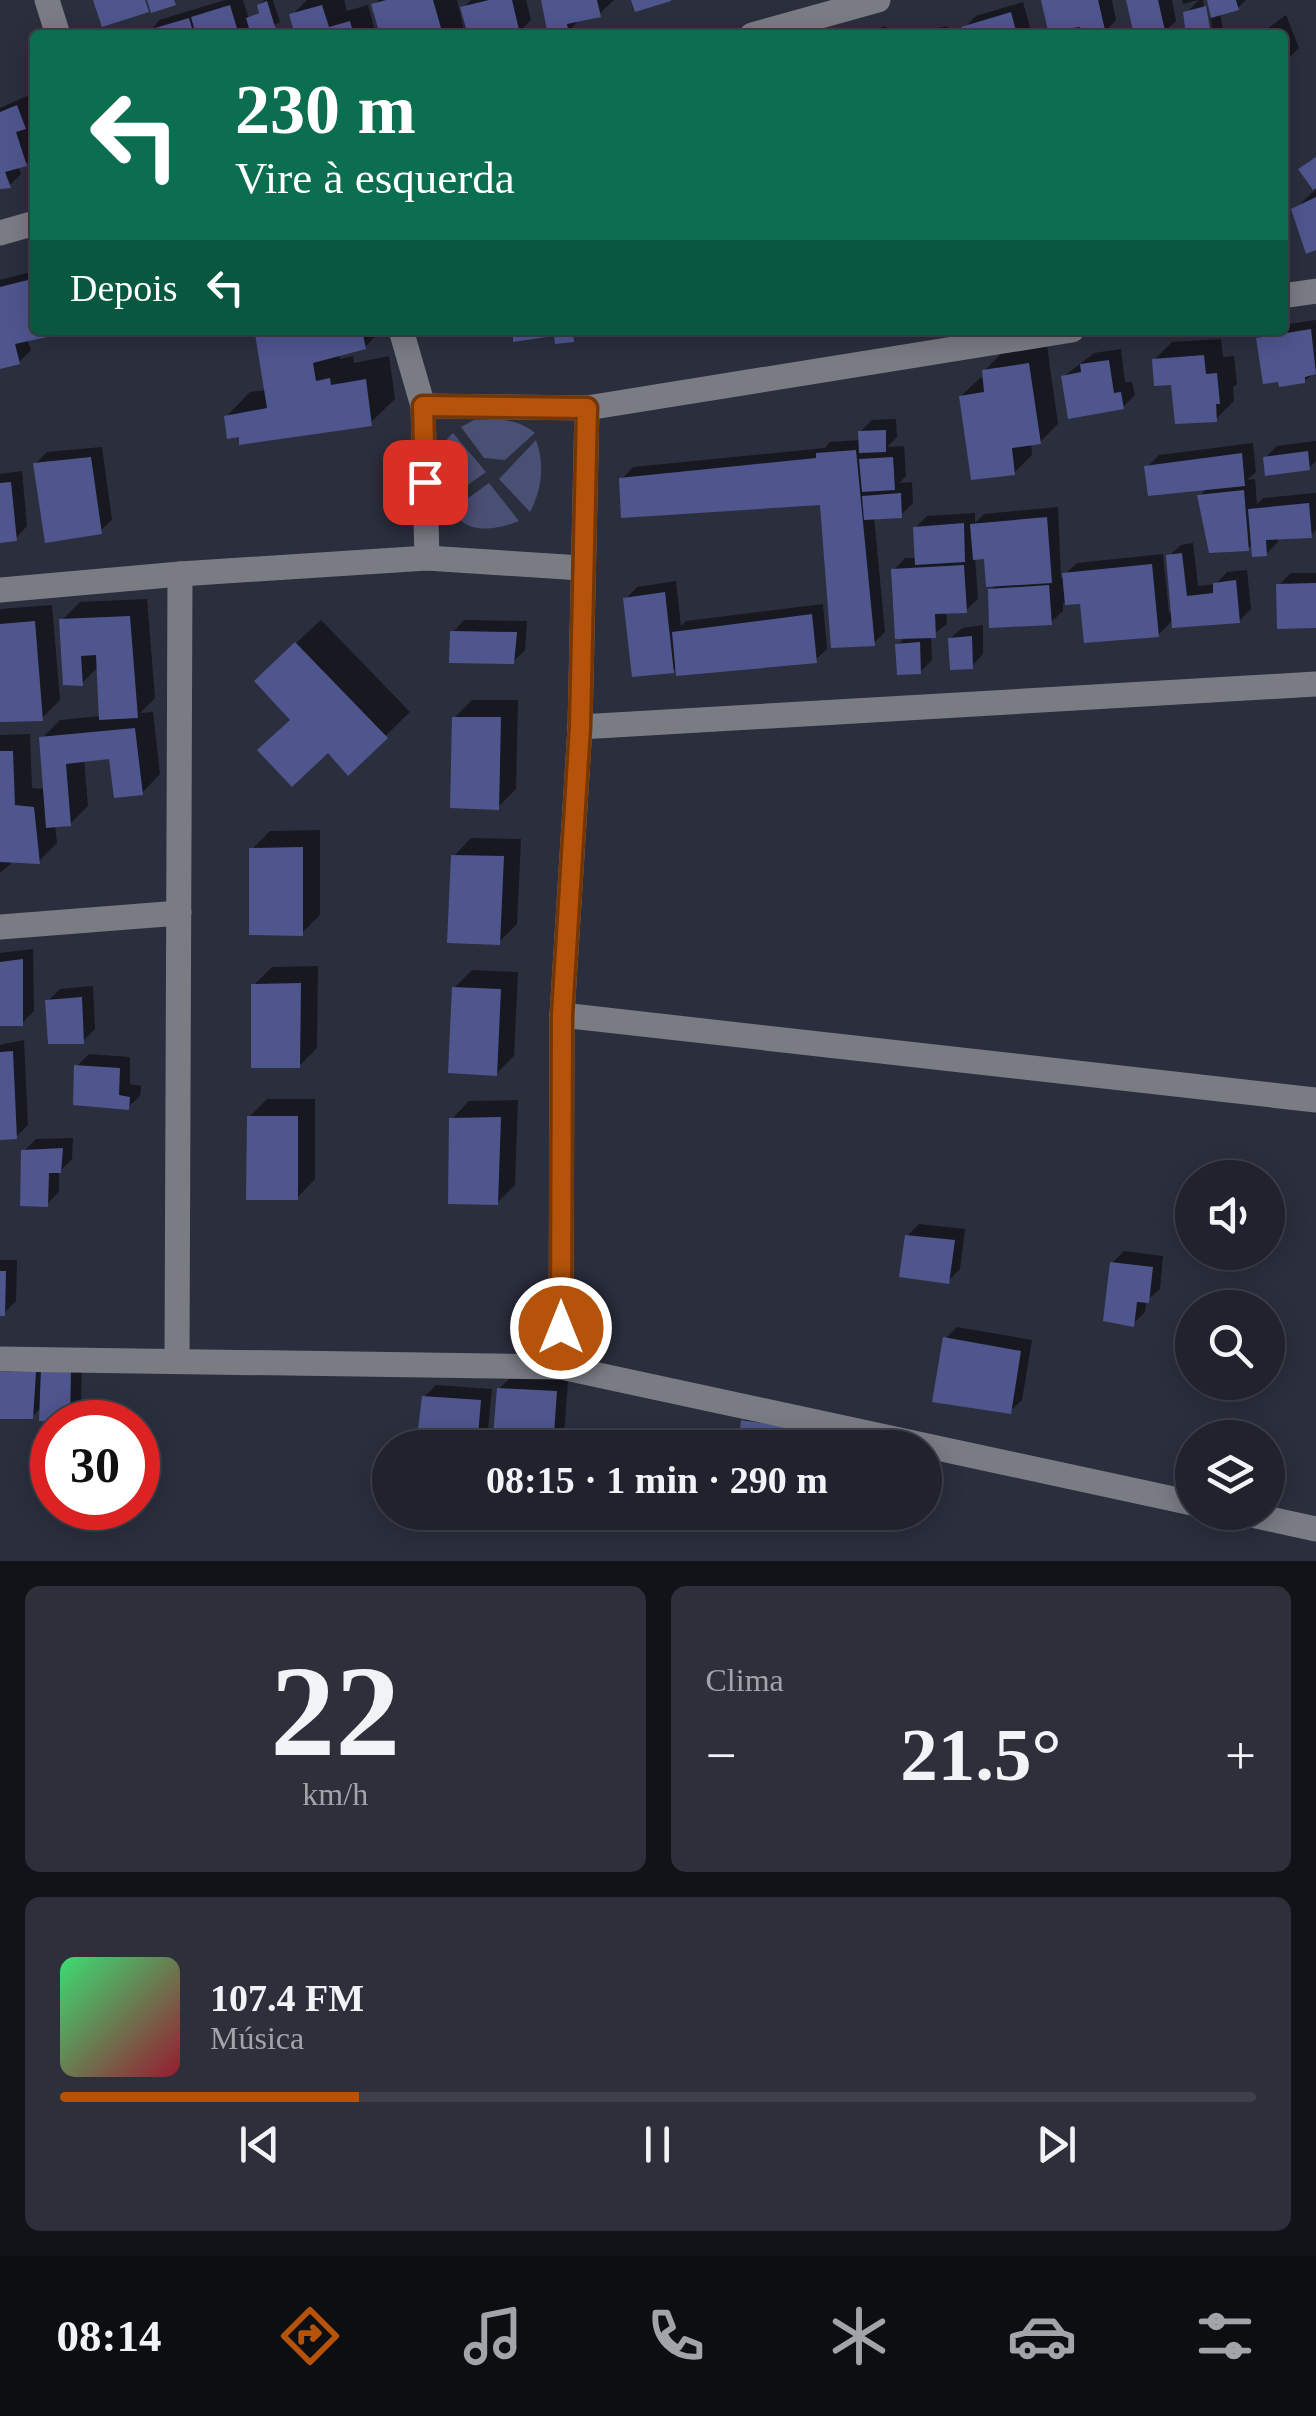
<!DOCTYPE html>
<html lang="pt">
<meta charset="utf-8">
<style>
body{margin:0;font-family:Georgia,serif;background:#2d2f3a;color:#f1f3f6;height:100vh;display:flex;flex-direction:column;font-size:38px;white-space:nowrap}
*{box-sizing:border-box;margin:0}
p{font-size:32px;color:#a2a4aa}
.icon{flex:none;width:55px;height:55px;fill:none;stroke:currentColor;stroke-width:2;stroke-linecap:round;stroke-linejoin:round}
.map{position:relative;height:1561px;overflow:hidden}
.side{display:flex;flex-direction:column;gap:25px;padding:25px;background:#121319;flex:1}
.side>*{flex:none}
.guide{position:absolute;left:30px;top:30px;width:1258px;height:305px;border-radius:10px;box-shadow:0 5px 25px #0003,0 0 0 2px #3d3f4a;background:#0b6e4f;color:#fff;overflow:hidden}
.controls{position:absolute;left:1175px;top:1160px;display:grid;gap:20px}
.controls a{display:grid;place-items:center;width:110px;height:110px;border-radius:50%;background:#20222e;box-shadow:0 5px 25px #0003,0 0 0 2px #3d3f4a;font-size:50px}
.speed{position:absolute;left:30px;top:1400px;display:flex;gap:20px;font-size:50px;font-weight:700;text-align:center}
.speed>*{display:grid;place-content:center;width:130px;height:130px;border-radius:50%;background:#20222e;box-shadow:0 5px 25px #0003,0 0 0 2px #3d3f4a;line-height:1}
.speed .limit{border:15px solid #d22;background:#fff;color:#111}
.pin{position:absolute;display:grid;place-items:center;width:85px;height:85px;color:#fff;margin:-42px;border-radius:20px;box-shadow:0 5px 15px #0006}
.me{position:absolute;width:110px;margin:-55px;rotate:0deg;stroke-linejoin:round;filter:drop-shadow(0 0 8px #0008)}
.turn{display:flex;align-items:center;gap:35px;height:210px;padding:0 40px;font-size:45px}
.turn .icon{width:130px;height:130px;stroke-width:2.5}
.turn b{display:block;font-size:70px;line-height:85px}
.then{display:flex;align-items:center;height:95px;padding:0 40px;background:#0003;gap:20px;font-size:38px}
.big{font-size:75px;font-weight:700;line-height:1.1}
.side .card{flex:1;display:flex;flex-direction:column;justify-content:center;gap:15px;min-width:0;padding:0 35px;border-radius:15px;background:#2d2f3a}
.side .dial{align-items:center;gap:0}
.dial b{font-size:130px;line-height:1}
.song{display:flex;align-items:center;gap:30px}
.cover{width:120px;height:120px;border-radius:15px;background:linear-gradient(135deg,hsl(140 70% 55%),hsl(350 70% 35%))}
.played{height:10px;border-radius:5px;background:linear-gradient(90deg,#b45309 25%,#3d3f4a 25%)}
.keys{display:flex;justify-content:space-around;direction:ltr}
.heat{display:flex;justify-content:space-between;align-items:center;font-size:55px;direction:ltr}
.side .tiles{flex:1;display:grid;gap:25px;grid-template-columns:1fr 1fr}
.card:last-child{grid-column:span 2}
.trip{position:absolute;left:372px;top:1430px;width:570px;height:100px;border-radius:50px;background:#20222e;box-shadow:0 5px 25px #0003,0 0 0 2px #3d3f4a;font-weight:700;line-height:100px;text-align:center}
.tabs{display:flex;height:160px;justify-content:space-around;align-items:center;background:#0d0e12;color:#a2a4aa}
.tabs .icon{width:70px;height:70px}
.tabs .active{color:#b45309}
.tabs b{font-size:45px;color:#f1f3f6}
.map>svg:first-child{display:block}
.grass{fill:#4a4f74}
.shadow{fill:#0007}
.building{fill:#4f568e}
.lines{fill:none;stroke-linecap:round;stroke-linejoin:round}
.minor{stroke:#7a7c84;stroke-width:25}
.route-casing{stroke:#753606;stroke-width:25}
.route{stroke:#b45309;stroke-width:18}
</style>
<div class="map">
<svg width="1316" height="1561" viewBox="0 0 1316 1561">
<rect width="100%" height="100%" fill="#2b2e3d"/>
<g class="grass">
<path d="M474,420C497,419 517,418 535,433L505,460L484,458L461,427Z"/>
<path d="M453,433L486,472L447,500C437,482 435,447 453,433Z"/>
<path d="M536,440C545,465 542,489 530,512L499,479Z"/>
<path d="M489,483L519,521C497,530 464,536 453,509Z"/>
</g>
<g class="shadow">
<path d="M225,0H243L249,19L261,11L259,5L265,0H273L280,22L255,35H148L159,20Z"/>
<path d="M307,0H344L347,11L368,5L376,35H298L292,15Z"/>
<path d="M379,0H457L465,35H382L374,5Z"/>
<path d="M471,0H526L531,20L519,32L470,35L463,8Z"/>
<path d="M543,0H614L599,14L581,18L568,32L551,35Z"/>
<path d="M1044,0H1112L1116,20L1105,32L1085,35L1083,26L1074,35H1052Z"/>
<path d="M1129,0H1172L1176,21L1164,32L1137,35Z"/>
<path d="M1182,0H1203L1208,35H1188L1186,13L1199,0L1183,4Z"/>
<path d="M1208,0H1246L1238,8L1220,13L1224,35H1213Z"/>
<path d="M1023,2L1032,35H966L964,28L976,16Z"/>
<path d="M1286,15L1299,48L1282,64V35H1259Z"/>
<path d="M886,26L888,35H854Z"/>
<path d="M947,26L950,35H914Z"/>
<path d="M29,95L35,112L28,123L35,155L26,164L18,166L21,174L10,185L0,186V108Z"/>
<path d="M1316,189V247L1294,210Z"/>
<path d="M35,271V330H51L46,335L27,339L31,350L19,362L0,366V280Z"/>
<path d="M1316,320V372L1304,381L1259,338L1267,330H1282V325Z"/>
<path d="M82,330H103L84,336Z"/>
<path d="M263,330H381L365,347L339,353L340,359L353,356L354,363L389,356L395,399L370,423L241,434L226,417L250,392L267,390L258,335Z"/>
<path d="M1221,339L1223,357L1234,356L1237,384L1233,387L1234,401L1216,419L1174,383L1154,360L1172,342Z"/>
<path d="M1047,346L1058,424L1040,442L1031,443L1032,455L1014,473L961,396L980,378H985L984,371L1002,353Z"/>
<path d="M1121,349L1125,382H1132L1135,395L1123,407L1063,377L1094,353Z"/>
<path d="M896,419L897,437L887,447L904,446L906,476L899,483L912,482L913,503L901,515L874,517L885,632L874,643L822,503L622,479L633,467L825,448L830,442L861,440L860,432L872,420Z"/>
<path d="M1316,441V461L1309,468L1265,458L1277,446Z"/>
<path d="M1253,443L1256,472L1247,480L1255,479L1257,504L1263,498L1316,493V530L1311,535L1277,537L1278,542L1266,554L1253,543L1248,549L1200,496L1208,487L1147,467L1159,455Z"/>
<path d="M102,447L112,520L100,531L35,464L47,452Z"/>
<path d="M22,471L27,526L16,538L0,541V474Z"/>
<path d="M1058,507L1061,578L1077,563L1163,554L1169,613L1173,612L1169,556L1181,545L1193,543L1198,586L1216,584L1227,572L1247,570L1251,609L1239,621L1174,619L1158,635L1082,602L1063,603V611L1051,622L991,590L997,584L987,556L975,557L978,599L966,610L946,611L947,624L931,636L932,660L920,672L898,645L906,636L894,570L905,558H917L915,528L927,516L975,513V523L984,514Z"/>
<path d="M1291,573H1316V626L1279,585Z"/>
<path d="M676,581L681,626L686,621L823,604L827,649L815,660L678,666L673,671L626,599L637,587Z"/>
<path d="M147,599L155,698L140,713L153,712L160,774L142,793L111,756L84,759L88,806L70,824L55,825L57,843L39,861L15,860L0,873V735L30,734L32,788L45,789L42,738L60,720L101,716L99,666L82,683L62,620L80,602Z"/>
<path d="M52,605L60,700L42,718L0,720V609Z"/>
<path d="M321,620L410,712L348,772L329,750L292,719L281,657Z"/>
<path d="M464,620L527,621L525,650L513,662L453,632Z"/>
<path d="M983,625V654L972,666L950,639L962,628Z"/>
<path d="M472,700H518L516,789L498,807L454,718Z"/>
<path d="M320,830V915L302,933L252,849L270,831Z"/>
<path d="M471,838L521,839L517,924L499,942L453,857Z"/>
<path d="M33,949L34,1011L22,1023H0V953Z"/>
<path d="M318,966L317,1048L299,1066L254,985L272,967Z"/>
<path d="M472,970L518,972L514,1056L496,1074L454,988Z"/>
<path d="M93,986L95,1029L83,1041L48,1001L60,989Z"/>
<path d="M24,1040L28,1125L16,1137L0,1138V1045Z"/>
<path d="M89,1054L130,1057V1084L141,1086L140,1096L128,1107L77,1066Z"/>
<path d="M267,1099H315V1179L297,1198L249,1117Z"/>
<path d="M518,1100L515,1185L497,1203L451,1120L469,1101Z"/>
<path d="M73,1138L72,1159L59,1172V1192L47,1204L24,1151L36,1139Z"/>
<path d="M919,1224L965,1229L960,1269L948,1281L907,1236Z"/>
<path d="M1124,1251L1163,1256L1160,1289L1146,1301L1145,1312L1133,1324L1112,1263Z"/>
<path d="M0,1260H17L16,1301L4,1313H0Z"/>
<path d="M957,1327L1032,1340L1022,1400L1010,1411L945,1339Z"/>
<path d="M82,1359L81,1407L69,1419L42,1407L32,1417L3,1373L14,1361Z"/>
<path d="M511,1377L568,1380L564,1436L552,1448L499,1389Z"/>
<path d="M436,1385L492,1389L487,1439L479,1448L419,1443L424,1397Z"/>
<path d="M755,1410L801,1416L798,1448H740L743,1421Z"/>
</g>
<g class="building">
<path d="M93,0H145L149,12L102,27Z"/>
<path d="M147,0H174L176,5L151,13Z"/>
<path d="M386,0H433L443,35H380L371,4Z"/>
<path d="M489,0H512L520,34L468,35L460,7Z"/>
<path d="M541,0H597L601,17L567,24L569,34L548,35Z"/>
<path d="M631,0H671V1L635,12Z"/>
<path d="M1041,0H1098L1106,34L1083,35L1080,27L1072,28L1073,35H1049Z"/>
<path d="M1126,0H1158L1166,35H1134Z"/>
<path d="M1207,0H1236L1239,10L1211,18Z"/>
<path d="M267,1L276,30L251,35L246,18L259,13L257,5Z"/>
<path d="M230,5L239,35H196L191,17Z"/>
<path d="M322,5L329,27L350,21L354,35H295L289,14Z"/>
<path d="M1206,6L1211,35H1186L1183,12Z"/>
<path d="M1011,12L1017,35H963L961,27Z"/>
<path d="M189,18L194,35H145V31Z"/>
<path d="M17,105L26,129L16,132L27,166L5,172L11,188L0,189V112Z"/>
<path d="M1316,157V188L1313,190L1298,169Z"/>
<path d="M1316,197V250L1306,254L1291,209Z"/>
<path d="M28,280L35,301V330H44L47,337L15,344L20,364L0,369V287Z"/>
<path d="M1311,329L1316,374L1305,377V383L1279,387L1278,382L1263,384L1256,338Z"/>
<path d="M269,330H362L366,349L313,363L316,381L330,378L331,385L366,379L372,426L239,445V437L227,439L224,416L267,408L255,334Z"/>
<path d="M513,330H573L574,342L555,344L554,336L513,342Z"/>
<path d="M1204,355L1206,374L1217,373L1220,404H1216L1217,422L1175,424L1171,385L1154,386L1152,359Z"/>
<path d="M1109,360L1114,393L1121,392L1124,409L1068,419L1061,376L1081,372L1080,364Z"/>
<path d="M1029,363L1041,444L1012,448L1015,475L971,480L959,396L984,392L982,370Z"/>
<path d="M886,430V452L859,453L858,431Z"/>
<path d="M856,450L875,646L831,648L820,505L621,518L619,478L816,458V453Z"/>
<path d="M1308,451L1310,470L1265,476L1263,457Z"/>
<path d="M1242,453L1245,486L1148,496L1144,466Z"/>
<path d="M91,457L102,534L45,543L33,463Z"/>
<path d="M893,457L895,490L862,492L859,459Z"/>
<path d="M11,482L17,541L0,543V483Z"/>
<path d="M1244,490L1249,551L1209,553L1197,495Z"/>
<path d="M901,493L902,518L864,520L862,496Z"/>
<path d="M1309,503L1312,538L1266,540L1267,556L1252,557L1248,509Z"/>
<path d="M1047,517L1052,583L986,587L984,559L973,560L970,524Z"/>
<path d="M964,523L965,562L915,565L913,527Z"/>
<path d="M1182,553L1187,596L1213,593V583L1236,580L1240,623L1172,628L1166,555Z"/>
<path d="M1152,564L1159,637L1084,643L1080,604L1065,605L1062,573Z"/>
<path d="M964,565L967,613L935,614L936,638L895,639L891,569Z"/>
<path d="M1316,583V628L1277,629L1276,584Z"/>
<path d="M1049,585L1052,625L989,628L988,589Z"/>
<path d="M665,592L674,673L632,677L623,598Z"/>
<path d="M812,614L817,663L676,676L672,632Z"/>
<path d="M130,616L138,718L99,720L96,655L81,656L83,686L63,685L59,619Z"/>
<path d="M35,621L43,721L0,722V624Z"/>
<path d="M450,631L517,632L514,664L449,663Z"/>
<path d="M972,636L973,669L950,670L948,638Z"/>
<path d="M295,642L388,738L348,776L328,753L292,787L257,750L290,720L254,681Z"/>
<path d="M920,642L921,674L897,675L895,644Z"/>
<path d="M452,717H501L499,810L450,808Z"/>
<path d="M135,728L143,795L114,798L109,759L66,764L71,826L46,828L39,737Z"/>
<path d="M0,751H13L15,805L34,807L40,864L0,862Z"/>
<path d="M303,847V936L249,935V848Z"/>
<path d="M451,855L504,856L500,945L447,943Z"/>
<path d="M23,959V1026H0V962Z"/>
<path d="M301,983L300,1068H251V984Z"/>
<path d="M452,987L501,989L497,1076L448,1073Z"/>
<path d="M82,997L84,1044H48L45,1000Z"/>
<path d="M13,1051L17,1139L0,1140V1052Z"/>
<path d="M74,1065L120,1068L119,1095L130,1097L129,1110L73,1105Z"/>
<path d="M247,1116H298V1200H246Z"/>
<path d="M501,1117L498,1205L448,1204L449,1118Z"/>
<path d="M63,1148L61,1173H49L48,1207L20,1206L21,1150Z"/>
<path d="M905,1235L955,1240L949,1284L899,1277Z"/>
<path d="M1110,1262L1153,1267L1149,1303L1137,1302L1134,1327L1103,1321Z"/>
<path d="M0,1271H6L5,1316H0Z"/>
<path d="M943,1337L1021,1351L1011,1414L932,1402Z"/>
<path d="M41,1368L71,1370L70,1421H39Z"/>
<path d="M0,1372H36L33,1419H0Z"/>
<path d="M497,1388L557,1391L553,1448H492Z"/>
<path d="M422,1396L481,1400L477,1448L416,1446Z"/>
<path d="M741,1420L791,1427L789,1448H738Z"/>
</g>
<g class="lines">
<g class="minor">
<path d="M47,0L58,35"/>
<path d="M752,35L878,0"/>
<path d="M0,233L35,223"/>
<path d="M1282,296L1316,291"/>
<path d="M401,330L423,406L427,558"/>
<path d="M423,406L587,408L1072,330"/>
<path d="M0,590L180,574L427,558L581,568"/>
<path d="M580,727L1316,684"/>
<path d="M0,927L179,913"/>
<path d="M562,1015L1316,1100"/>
<path d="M0,1359L561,1367L1192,1503"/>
<path d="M177,1359L180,574"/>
<path d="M561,1367L562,1015L580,727L587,408"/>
<path d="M1238,1512L1316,1529"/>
</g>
</g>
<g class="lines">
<g class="route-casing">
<path id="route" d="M425,482L423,406L587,408L580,727L562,1015L561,1328"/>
</g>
<use href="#route" class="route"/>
</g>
</svg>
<div class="controls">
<a><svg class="icon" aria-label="sound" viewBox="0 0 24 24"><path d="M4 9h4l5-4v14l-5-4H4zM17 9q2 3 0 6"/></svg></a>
<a><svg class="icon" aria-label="search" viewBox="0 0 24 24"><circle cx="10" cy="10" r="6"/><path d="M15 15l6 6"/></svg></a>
<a><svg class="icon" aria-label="layers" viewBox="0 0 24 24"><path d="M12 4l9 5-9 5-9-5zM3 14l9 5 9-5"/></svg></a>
</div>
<div class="speed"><div class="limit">30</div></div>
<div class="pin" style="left:425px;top:482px;background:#d93025"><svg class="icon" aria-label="arrive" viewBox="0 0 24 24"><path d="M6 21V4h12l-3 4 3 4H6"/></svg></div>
<svg class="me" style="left:561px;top:1328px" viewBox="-20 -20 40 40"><circle r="17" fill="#b45309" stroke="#fff" stroke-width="3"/><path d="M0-11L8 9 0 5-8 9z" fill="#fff"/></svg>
<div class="trip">08:15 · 1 min · 290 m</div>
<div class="guide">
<div class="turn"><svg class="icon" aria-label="left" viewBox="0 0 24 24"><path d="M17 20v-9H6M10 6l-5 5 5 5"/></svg><div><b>230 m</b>Vire à esquerda</div></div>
<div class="then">Depois<svg class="icon" aria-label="left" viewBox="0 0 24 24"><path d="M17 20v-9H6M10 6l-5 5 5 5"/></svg></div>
</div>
</div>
<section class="side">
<div class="tiles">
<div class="card dial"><b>22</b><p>km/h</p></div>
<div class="card"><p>Clima</p>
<div class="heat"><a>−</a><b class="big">21.5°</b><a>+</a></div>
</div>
<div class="card">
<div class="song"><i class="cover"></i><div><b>107.4 FM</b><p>Música</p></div></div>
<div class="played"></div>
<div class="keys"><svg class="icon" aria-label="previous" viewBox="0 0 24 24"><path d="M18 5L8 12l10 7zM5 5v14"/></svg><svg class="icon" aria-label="pause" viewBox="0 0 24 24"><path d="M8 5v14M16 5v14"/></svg><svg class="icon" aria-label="next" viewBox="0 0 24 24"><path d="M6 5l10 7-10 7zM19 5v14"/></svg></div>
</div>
</div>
</section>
<nav class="tabs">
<b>08:14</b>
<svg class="icon active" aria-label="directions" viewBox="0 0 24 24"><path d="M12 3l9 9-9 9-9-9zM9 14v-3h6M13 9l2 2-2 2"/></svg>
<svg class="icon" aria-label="music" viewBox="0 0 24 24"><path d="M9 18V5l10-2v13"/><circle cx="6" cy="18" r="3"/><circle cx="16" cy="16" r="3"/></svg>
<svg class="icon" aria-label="phone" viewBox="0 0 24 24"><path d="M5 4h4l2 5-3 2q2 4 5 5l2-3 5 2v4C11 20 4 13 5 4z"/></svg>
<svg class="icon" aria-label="climate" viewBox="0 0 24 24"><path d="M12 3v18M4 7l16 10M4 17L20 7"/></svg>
<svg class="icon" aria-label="car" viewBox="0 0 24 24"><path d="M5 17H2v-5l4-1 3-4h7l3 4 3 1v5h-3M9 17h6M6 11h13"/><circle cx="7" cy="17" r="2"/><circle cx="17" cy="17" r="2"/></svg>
<svg class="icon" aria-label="filters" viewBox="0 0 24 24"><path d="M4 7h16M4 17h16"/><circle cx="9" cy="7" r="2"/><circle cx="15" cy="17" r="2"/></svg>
</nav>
